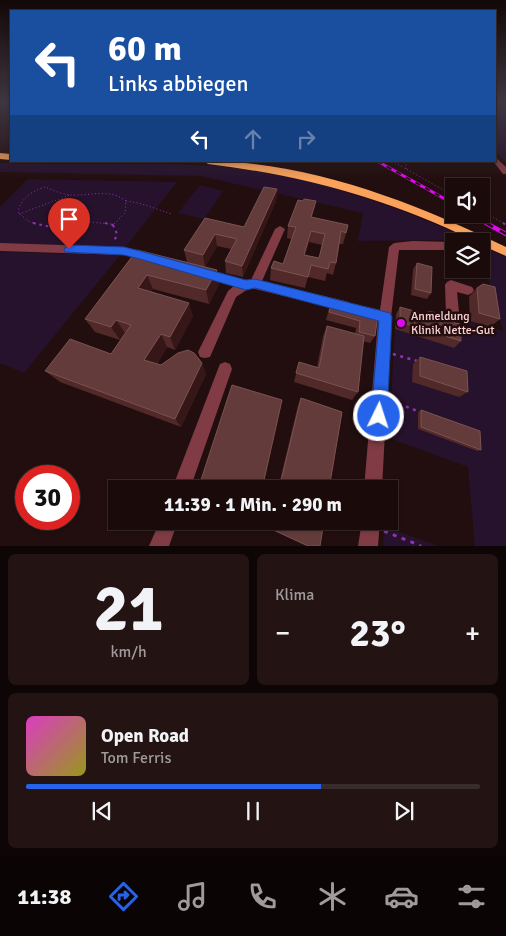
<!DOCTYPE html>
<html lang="de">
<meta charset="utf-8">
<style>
body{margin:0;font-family:Signika,sans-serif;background:#231313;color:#f1f3f6;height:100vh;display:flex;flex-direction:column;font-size:19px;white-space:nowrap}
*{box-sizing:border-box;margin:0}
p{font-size:16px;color:#9f9a9c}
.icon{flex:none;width:28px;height:28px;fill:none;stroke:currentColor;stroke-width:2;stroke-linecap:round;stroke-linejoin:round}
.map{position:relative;height:546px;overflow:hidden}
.sheet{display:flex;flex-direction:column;gap:8px;padding:8px;background:#0e0606;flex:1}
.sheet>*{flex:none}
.banner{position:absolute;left:10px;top:10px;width:486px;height:152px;border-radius:0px;box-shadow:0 1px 4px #0004,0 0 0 1px #382b2b;background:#1a4fa0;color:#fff;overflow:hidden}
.fabs{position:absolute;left:445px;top:178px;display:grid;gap:10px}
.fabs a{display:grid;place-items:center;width:45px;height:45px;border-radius:0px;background:#1a0a0a;box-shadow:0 1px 4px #0004,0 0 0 1px #382b2b;font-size:25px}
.speed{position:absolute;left:15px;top:465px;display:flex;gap:10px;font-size:25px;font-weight:700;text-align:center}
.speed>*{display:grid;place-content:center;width:65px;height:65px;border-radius:50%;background:#1a0a0a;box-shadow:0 1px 4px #0004,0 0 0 1px #382b2b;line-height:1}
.speed .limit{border:8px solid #d22;background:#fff;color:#111}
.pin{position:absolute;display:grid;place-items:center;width:42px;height:42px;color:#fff;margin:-51px -21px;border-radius:50% 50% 50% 0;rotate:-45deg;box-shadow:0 0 5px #0007}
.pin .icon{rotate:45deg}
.me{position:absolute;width:55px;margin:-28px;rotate:4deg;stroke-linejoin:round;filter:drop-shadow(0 0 4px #0008)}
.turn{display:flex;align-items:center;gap:18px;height:105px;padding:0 15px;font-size:22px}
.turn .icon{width:65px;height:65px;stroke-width:2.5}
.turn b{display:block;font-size:35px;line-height:42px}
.lanes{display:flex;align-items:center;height:48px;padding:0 15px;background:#0003;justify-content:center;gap:25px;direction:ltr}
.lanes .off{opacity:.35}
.big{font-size:38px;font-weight:700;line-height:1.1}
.sheet .tile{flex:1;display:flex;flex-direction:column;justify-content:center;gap:8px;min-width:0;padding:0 18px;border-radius:8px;background:#231313}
.sheet .dial{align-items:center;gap:0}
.dial b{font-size:65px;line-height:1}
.song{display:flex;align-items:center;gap:15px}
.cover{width:60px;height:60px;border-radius:8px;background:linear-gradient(135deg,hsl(310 70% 55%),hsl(60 70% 35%))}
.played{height:5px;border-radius:2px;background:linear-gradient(90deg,#2563eb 65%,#382b2b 65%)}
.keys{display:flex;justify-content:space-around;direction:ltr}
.heat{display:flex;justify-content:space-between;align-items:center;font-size:28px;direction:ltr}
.sheet .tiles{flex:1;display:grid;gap:8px;grid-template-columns:1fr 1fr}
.tile:last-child{grid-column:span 2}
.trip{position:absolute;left:108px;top:480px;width:290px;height:50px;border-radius:0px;background:#1a0a0a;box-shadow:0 1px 4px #0004,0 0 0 1px #382b2b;font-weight:700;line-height:50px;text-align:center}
.menu{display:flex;height:80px;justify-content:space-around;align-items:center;background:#0a0404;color:#9f9a9c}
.menu .icon{width:35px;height:35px}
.menu .active{color:#2563eb}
.menu b{font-size:22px;color:#f1f3f6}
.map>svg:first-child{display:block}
.green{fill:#26122c}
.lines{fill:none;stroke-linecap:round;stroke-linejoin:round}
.path-far3{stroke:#9232b1;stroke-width:1;stroke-dasharray:1 2.5;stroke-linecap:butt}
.path-far2{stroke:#9232b1;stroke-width:2;stroke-dasharray:2.5 4;stroke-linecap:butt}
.path-far1{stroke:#9232b1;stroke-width:2.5;stroke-dasharray:3 4.5;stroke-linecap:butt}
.path{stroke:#9232b1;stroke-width:3;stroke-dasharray:4 5.5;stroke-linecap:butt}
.minor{fill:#803b44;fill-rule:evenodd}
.major{fill:#faa25b;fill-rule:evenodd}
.rail-far1-casing{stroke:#e107f3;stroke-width:3}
.rail-casing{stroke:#e107f3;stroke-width:4.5}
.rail-far1{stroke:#220e0e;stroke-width:2;stroke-dasharray:5.5;stroke-linecap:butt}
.rail{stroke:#220e0e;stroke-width:2.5;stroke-dasharray:8;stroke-linecap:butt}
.wall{fill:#502928;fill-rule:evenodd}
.shaded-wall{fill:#361616}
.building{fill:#633b3a;stroke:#7b5252;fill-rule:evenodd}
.route{fill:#2563eb;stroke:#184099}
.poi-dot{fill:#e107f3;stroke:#220e0e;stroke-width:2}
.labels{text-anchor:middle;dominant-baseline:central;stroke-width:5;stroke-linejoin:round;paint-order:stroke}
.poi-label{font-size:12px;fill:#fed1d4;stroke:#220e0e;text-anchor:start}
</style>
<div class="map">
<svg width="506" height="546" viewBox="0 0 506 546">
<rect width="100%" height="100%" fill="#220e0e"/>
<g class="green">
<path d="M495,103H506V163L495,150Z"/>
<path d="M0,163C41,163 81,164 122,164C167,164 214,164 258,171C329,183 395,206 461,235V240L358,241L363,213L200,176L0,172Z"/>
<path d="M28,179L177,182L124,249L0,244V207Z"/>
<path d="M200,185L223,191L204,219L178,213Z"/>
<path d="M481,246L506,257V546H475L468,467L389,438L395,329L406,332L408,310L461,325L465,320L503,331L481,252Z"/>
<path d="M0,252L120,255L24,373L0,363Z"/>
<path d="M384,526L438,546H383Z"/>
</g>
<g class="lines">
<g class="path-far3">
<path d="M495,115L506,113"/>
<path d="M392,161L454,196"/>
<path d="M406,161V169"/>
<path d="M126,201C144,203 155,209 172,214"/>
<path d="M481,211L505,224"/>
<path d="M19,214L70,195"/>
<path d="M36,224L28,221L18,212C21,198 32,191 45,187C53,190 63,195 72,195C92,196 109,188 126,201"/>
<path d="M72,224L89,222L111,224"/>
<path d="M114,224L125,213L126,201"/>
</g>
<g class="path-far2">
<path d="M33,223L51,227L82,223"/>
<path d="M105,223L113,225L115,223"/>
<path d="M503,223L506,225"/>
<path d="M113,225L117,234L114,242"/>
</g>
<g class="path-far1">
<path d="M393,354L417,361"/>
<path d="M392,401L420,412"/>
</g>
<path class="path" d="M384,531L421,546"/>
<g class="minor">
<path d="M495,157L506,167V174H503L493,161H495Z"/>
<path d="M280,226L285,229L262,281L345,301L349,302L351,306L349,310L345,311L255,289H248L236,297L210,357L205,358L200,357L198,352L228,291L234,286L199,276L197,273L199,270L203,269L246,280H251L275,229Z"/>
<path d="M413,241L454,242V250H399L391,317L382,489H364L378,321L359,315L357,311L359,307L363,306L380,310L389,247L394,243Z"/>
<path d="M0,243L124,247L153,254L154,257L149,261L124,255L0,251Z"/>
<path d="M451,280L472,287L474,290L472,293L468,295L457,292L459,312L455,323L443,326L426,320L424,316L426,312L430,311L446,314L445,285L447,282Z"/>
<path d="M225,362L230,364L232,369L190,489H172L218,369L220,364Z"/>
<path d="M160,521H178L169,546H149Z"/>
<path d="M362,521H380L378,546H358Z"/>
</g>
<g class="major">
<path d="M0,153L11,154V160L0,159Z"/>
<path d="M204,161C309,161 413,202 506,247V256L481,245V241H474C390,199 301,175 208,164Z"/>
</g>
<g class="rail-far1-casing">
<g id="rail-far1">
<path d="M377,161L454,204"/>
<path d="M470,214L489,224"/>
</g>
</g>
<g class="rail-casing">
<path id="rail" d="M486,223L506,234"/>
</g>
<use href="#rail-far1" class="rail-far1"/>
<use href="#rail" class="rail"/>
</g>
<g class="wall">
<path d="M277,189L276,201L243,277L226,273L225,261L231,249L217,246L205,267L217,270L219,284L209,304L153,289L151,291L193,316L175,350L167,347L157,364L161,365L202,363L206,374L181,427L60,382L45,371L111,354L125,333L120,340L95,332L85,319L137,250L187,262L184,250L205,218L244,227Z"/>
<path d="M303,201H316L312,217L346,233L343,244H339L336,263L333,275L327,273L325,281L308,277L305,288L270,280L271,268L283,264L292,239L287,238L288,226ZM309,242L322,245L319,258L305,255Z"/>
<path d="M417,263L431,293L427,299L411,295L413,269Z"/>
<path d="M477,288L500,319L490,327L470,321L469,297Z"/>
<path d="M331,302L378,314L375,336L370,343L363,341L358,392L352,400L294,382L299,362L317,367L323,336L327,326L355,334L356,328L326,320Z"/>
<path d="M400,307L461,341L454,348L395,329L396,314Z"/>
<path d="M420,357L468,392L459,397L412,382L413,364Z"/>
<path d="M301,398L329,489H278L298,405Z"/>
<path d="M421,410L481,450L477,451L418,429V412Z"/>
</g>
<g class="shaded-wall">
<path d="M277,189L276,201L243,277L242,266Z"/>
<path d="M316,201L313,213L308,229L311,217Z"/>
<path d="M311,231L309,242L302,266L304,255Z"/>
<path d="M215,234L217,246L205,267L203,255Z"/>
<path d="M217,270L219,284L209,304L206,290Z"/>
<path d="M147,275L153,289L145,302L138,288Z"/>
<path d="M189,303L193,316L175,350L170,337Z"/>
<path d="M116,320L125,333L120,340L111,327Z"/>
<path d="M161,334L167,347L152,371L144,360Z"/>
<path d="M202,363L206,374L181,427L175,419Z"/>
</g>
<g class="building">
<path d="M264,187L277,189L242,266L225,261L237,239L215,234L203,255L184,250L205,218L244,227Z"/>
<path d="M304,199L316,201L311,217L348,225L346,233L341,231L336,263L330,262L328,269L311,265L308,277L271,268L274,261L283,264L296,227L288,226L298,200L303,201ZM311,231L325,234L319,258L304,255Z"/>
<path d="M137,250L217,270L206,290L147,275L138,288L189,303L170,337L161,334L144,360L161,365L178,353L188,350L194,353L202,363L175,419L45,371L70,339L111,354L131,325L116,320L111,327L85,319Z"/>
<path d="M417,263L432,267L431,293L415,289Z"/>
<path d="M483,284L495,287L500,319L479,313L477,288Z"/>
<path d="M331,302L378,314L375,336L359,332L360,321L329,312Z"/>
<path d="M400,307L460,324L461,341L400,322Z"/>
<path d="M327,326L364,336L358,392L296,373L299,362L319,368Z"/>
<path d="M420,357L467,371L468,392L420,376Z"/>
<path d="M232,385L282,400L262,489H198Z"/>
<path d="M301,398L342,412L329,489H279Z"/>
<path d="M421,410L480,431L481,450L421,427Z"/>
<path d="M271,521H324L320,546H308L269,528Z"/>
</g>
<linearGradient id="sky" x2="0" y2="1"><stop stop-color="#130808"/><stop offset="0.57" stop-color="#3e3641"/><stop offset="1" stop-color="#3e3641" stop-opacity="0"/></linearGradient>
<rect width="506" height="180" fill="url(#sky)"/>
<path class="route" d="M69,245L124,247L140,251L246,280L255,279L390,313L392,317L387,416L385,422L379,424L374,422L371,416L379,321L255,288L246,290L140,259L124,255L65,252L64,249Z"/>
<circle class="poi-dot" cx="401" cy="323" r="5"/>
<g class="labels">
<g class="poi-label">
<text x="411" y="316">Anmeldung<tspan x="411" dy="14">Klinik Nette-Gut</tspan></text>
</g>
</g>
</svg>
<div class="fabs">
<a><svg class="icon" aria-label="sound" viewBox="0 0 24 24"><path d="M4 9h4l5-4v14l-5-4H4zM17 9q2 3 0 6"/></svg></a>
<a><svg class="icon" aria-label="layers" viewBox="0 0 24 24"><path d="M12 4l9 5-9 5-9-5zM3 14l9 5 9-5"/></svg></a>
</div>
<div class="speed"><div class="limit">30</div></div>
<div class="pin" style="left:69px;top:249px;background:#d93025"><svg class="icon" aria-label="arrive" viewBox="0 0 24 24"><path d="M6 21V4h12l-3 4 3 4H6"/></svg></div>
<svg class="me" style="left:379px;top:416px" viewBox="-20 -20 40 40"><circle r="17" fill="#2563eb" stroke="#fff" stroke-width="3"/><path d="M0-11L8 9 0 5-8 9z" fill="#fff"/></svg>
<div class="trip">11:39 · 1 Min. · 290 m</div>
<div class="banner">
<div class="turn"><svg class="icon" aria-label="left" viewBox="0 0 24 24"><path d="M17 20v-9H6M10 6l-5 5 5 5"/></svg><div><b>60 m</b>Links abbiegen</div></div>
<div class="lanes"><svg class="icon" aria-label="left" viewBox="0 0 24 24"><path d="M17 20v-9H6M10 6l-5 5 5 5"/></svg><svg class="icon off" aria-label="ahead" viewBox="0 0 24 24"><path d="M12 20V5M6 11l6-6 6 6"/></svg><svg class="icon off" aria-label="right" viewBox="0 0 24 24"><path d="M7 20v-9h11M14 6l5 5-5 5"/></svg></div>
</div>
</div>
<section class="sheet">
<div class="tiles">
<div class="tile dial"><b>21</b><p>km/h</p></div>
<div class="tile"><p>Klima</p>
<div class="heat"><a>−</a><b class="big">23°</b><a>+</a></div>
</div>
<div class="tile">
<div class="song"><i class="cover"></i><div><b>Open Road</b><p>Tom Ferris</p></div></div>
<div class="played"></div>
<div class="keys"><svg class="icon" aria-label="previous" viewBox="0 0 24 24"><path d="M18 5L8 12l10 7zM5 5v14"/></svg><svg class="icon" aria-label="pause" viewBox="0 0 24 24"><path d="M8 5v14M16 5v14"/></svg><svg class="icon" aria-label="next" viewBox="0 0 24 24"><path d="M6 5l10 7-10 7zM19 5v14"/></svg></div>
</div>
</div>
</section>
<nav class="menu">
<b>11:38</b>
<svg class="icon active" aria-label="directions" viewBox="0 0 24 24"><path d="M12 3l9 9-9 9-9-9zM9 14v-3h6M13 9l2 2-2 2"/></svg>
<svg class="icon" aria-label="music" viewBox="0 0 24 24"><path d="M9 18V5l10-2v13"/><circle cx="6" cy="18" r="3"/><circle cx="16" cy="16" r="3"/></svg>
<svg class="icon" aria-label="phone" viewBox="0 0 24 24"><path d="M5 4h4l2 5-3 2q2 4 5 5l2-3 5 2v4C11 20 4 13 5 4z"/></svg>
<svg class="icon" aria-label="climate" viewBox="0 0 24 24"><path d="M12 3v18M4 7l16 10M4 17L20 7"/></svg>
<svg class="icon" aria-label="car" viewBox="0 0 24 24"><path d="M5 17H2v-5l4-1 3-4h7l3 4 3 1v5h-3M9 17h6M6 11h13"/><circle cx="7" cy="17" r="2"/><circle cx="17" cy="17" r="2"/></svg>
<svg class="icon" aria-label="filters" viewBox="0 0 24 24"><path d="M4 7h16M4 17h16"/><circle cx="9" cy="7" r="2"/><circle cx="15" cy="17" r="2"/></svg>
</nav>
